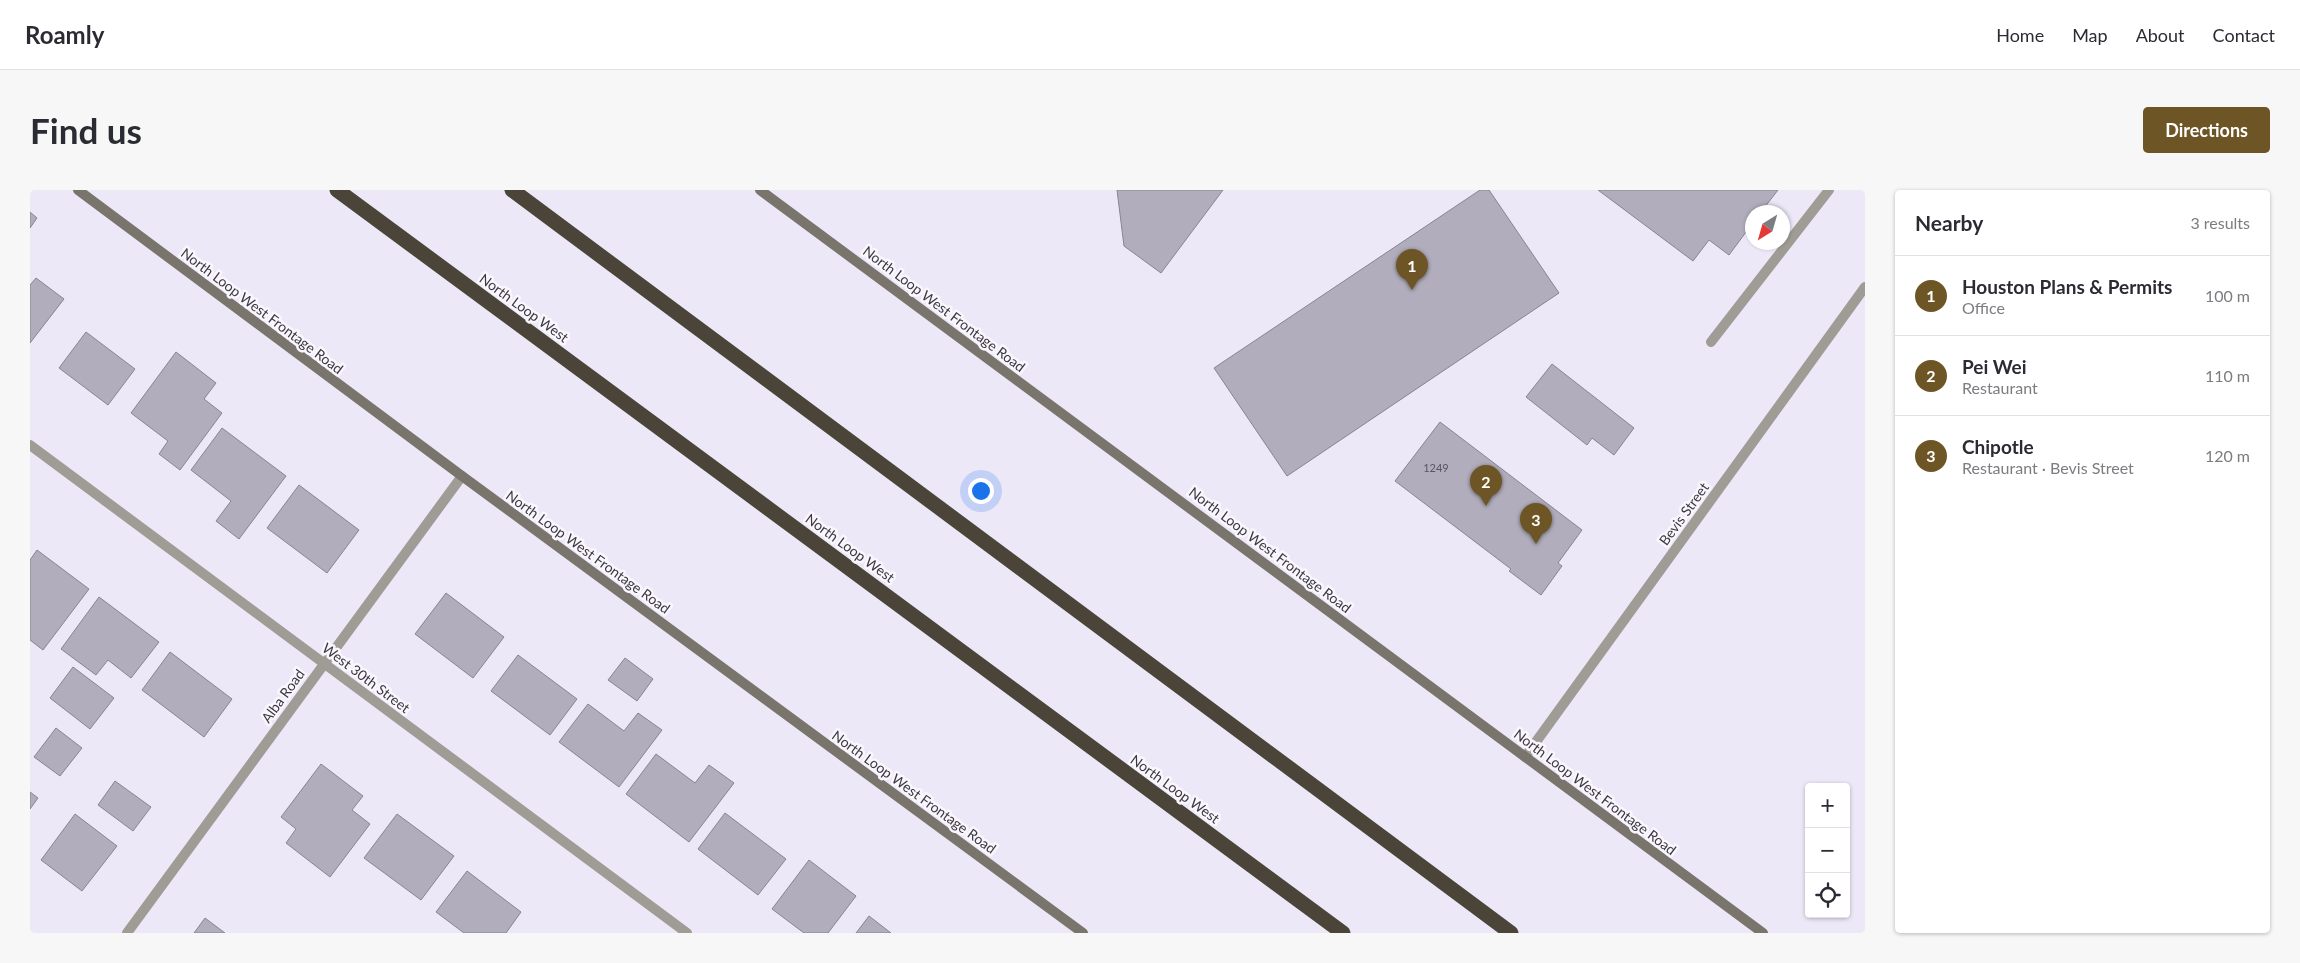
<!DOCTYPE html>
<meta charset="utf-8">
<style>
body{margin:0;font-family:Lato,sans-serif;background:#f7f7f7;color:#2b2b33}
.controls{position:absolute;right:15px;bottom:15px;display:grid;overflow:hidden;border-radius:5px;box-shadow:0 1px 4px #0004}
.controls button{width:45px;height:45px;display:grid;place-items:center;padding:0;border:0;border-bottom:1px solid #e1e1e2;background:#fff;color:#2b2b33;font:25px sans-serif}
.compass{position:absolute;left:1715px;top:15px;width:45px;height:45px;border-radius:50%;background:#fff;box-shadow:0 1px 4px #0004;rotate:217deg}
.you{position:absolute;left:950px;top:300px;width:18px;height:18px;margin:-12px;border:4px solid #fff;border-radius:50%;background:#1a73e8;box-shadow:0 0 0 8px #1a73e833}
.badge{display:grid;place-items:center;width:32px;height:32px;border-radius:50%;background:#6e5526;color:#fff;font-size:16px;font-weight:700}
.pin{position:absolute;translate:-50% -41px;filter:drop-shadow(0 1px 2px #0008)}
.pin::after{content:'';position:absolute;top:26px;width:18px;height:15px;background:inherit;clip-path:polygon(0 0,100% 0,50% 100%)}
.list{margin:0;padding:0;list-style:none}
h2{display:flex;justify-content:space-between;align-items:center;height:65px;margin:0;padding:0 20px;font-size:21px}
h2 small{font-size:16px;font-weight:400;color:#7c7c81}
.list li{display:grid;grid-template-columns:32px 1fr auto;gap:15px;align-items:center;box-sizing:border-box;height:80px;padding:0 20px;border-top:1px solid #e1e1e2}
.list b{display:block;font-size:19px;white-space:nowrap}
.list p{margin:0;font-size:16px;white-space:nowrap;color:#7c7c81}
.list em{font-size:16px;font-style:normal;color:#7c7c81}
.icon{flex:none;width:28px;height:28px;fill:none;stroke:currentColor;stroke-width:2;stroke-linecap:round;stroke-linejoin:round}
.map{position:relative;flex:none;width:1835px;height:743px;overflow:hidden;border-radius:5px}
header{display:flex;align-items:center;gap:30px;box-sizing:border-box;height:70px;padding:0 25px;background:#fff;border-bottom:1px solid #e1e1e2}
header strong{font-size:24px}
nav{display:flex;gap:28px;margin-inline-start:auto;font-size:18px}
.intro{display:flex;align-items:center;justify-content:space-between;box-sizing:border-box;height:120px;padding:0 30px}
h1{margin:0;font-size:35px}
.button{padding:12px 22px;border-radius:5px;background:#6e5526;color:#fff;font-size:18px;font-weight:700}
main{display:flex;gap:30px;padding:0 30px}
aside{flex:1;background:#fff;border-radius:5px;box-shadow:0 1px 4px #0004}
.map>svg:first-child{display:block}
</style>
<header>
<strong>Roamly</strong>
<nav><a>Home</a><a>Map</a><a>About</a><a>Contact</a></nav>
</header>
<div class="intro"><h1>Find us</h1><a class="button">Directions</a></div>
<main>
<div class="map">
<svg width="1835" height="743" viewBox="0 0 1835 743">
<rect width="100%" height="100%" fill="#ece8f8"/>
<path fill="#b1adbc" stroke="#888492" d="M 1087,0 L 1193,0 L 1131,83 L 1094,56 Z
M 1450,0 L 1459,0 L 1529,103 L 1257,286 L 1184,178 Z
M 1568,0 L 1748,0 L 1731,22 L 1722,22 L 1722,34 L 1699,65 L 1679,50 L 1663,71 Z
M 0,22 L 7,28 L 0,38 Z
M 6,88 L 34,109 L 0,153 L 0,95 Z
M 56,142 L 105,179 L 78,215 L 29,178 Z
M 146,162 L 186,193 L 174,209 L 192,223 L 150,280 L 129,264 L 138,251 L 101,223 Z
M 1522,174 L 1604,238 L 1584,265 L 1562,248 L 1557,255 L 1496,207 Z
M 1410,232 L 1552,340 L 1528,373 L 1532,376 L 1511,405 L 1479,381 L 1481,379 L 1365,291 Z
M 192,238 L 256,286 L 209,349 L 186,331 L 201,311 L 161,280 Z
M 269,295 L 329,340 L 297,383 L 237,338 Z
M 7,360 L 59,399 L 13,460 L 0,450 L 0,370 Z
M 416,403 L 474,447 L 443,488 L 385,444 Z
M 69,407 L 129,452 L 101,488 L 78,470 L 66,485 L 31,459 Z
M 140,462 L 202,509 L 174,547 L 112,500 Z
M 488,465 L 547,509 L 520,545 L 461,501 Z
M 595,468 L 623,489 L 607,511 L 578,490 Z
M 43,477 L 84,508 L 60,539 L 20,508 Z
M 558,514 L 594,541 L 608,523 L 632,540 L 589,597 L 529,552 Z
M 26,538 L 52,558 L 30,586 L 4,567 Z
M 626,564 L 665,593 L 679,575 L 704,593 L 659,652 L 596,604 Z
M 291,574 L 333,606 L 322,620 L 340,634 L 300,687 L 256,653 L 266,639 L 251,627 Z
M 85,591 L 121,617 L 103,641 L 68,615 Z
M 0,602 L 8,608 L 0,619 Z
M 695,623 L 756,669 L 728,705 L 668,659 Z
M 45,624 L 87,656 L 52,701 L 11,670 Z
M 367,624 L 424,666 L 391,710 L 334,668 Z
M 779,670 L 826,706 L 798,743 L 774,743 L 742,719 Z
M 437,681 L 491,722 L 476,743 L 434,743 L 406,722 Z
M 839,726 L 861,743 L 826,743 Z
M 175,728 L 195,743 L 164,743 Z"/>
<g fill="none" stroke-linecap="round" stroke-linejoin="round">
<path stroke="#9f9b95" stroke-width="10" d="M 1681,152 L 1799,0"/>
<path stroke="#9f9b95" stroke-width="10" d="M 0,255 L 657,743
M 1495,567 L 1835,97"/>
<path stroke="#9f9b95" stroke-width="10" d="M 97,743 L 432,286"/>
<path stroke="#7a756c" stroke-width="10" d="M 48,0 L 432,286 L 1053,743
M 730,0 L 1733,743"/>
<path stroke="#4b4438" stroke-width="15" d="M 307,0 L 1313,743
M 482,0 L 1481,743"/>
</g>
<g text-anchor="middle" stroke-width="5" stroke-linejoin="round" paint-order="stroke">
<g font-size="11" fill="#58565e">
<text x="1406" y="282">1249</text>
</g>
<g font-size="14" fill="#3b393f" stroke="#f9f7fd">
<text transform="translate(494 118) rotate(36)" y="5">North Loop West</text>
<text transform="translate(914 119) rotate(37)" y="5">North Loop West Frontage Road</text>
<text transform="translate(232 121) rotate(37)" y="5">North Loop West Frontage Road</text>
<text transform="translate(1654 324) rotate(-54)" y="5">Bevis Street</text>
<text transform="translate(820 358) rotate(36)" y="5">North Loop West</text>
<text transform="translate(1240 360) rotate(37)" y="5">North Loop West Frontage Road</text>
<text transform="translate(558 362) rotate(36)" y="5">North Loop West Frontage Road</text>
<text transform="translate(336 488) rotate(37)" y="5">West 30th Street</text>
<text transform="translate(253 506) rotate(-54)" y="5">Alba Road</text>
<text transform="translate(1145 599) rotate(36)" y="5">North Loop West</text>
<text transform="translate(884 602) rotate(36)" y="5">North Loop West Frontage Road</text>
<text transform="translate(1565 602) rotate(37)" y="5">North Loop West Frontage Road</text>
</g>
</g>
</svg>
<div class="controls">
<button>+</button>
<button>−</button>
<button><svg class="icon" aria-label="locate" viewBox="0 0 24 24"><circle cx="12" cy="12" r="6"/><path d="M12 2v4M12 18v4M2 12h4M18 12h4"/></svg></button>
</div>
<svg class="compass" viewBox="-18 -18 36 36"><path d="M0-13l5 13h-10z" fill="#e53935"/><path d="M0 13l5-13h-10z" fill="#7c7c81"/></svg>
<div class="you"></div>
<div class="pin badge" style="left:1382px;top:100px">1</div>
<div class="pin badge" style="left:1456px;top:316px">2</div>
<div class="pin badge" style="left:1506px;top:354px">3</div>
</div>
<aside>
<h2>Nearby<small>3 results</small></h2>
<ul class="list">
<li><span class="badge">1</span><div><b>Houston Plans &amp; Permits</b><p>Office</p></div><em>100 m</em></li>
<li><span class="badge">2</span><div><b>Pei Wei</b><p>Restaurant</p></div><em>110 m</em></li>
<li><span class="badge">3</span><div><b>Chipotle</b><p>Restaurant · Bevis Street</p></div><em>120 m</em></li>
</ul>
</aside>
</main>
